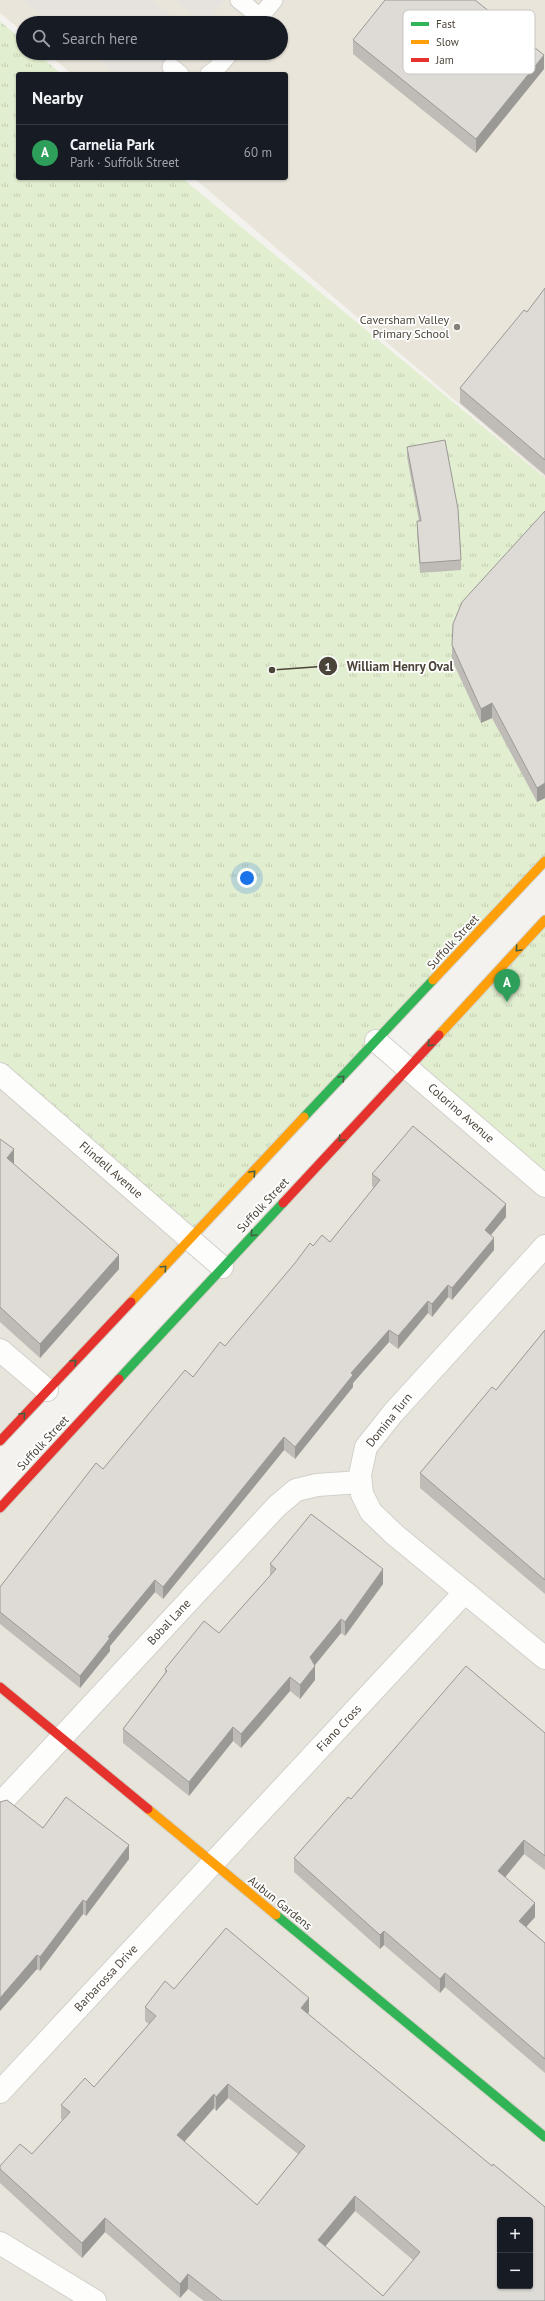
<!DOCTYPE html>
<meta charset="utf-8">
<style>
body{margin:0;font-family:"PT Sans",sans-serif;background:#20242c;color:#f1f3f6}
.controls{position:absolute;right:12px;bottom:12px;display:grid;overflow:hidden;border-radius:4px;box-shadow:0 1px 3px #0004}
.controls button{width:36px;height:36px;display:grid;place-items:center;padding:0;border:0;border-bottom:1px solid #363941;background:#171b24;color:#f1f3f6;font:20px sans-serif}
.you{position:absolute;left:247px;top:878px;width:14px;height:14px;margin:-10px;border:3px solid #fff;border-radius:50%;background:#1a73e8;box-shadow:0 0 0 6px #1a73e833}
.badge{display:grid;place-items:center;width:26px;height:26px;border-radius:50%;background:#2563eb;color:#fff;font-size:13px;font-weight:700}
.pin{position:absolute;translate:-50% -33px;filter:drop-shadow(0 1px 2px #0008)}
.pin::after{content:'';position:absolute;top:21px;width:14px;height:12px;background:inherit;clip-path:polygon(0 0,100% 0,50% 100%)}
.list{margin:0;padding:0;list-style:none}
h2{display:flex;justify-content:space-between;align-items:center;height:52px;margin:0;padding:0 16px;font-size:17px}
h2 small{font-size:13px;font-weight:400;color:#9ea1a6}
.list li{display:grid;grid-template-columns:26px 1fr auto;gap:12px;align-items:center;box-sizing:border-box;height:56px;padding:0 16px;border-top:1px solid #363941}
.list b{display:block;font-size:15px;white-space:nowrap}
.list p{margin:0;font-size:13px;white-space:nowrap;color:#9ea1a6}
.list em{font-size:13px;font-style:normal;color:#9ea1a6}
.icon{flex:none;width:22px;height:22px;fill:none;stroke:currentColor;stroke-width:2;stroke-linecap:round;stroke-linejoin:round}
.map{position:relative;flex:none;width:545px;height:2301px;overflow:hidden}
.search{position:absolute;background:#171b24;box-shadow:0 1px 3px #0004;left:16px;top:16px;width:272px;height:44px;display:flex;align-items:center;gap:10px;box-sizing:border-box;padding:0 14px;border-radius:22px;color:#9ea1a6;font-size:15px}
.panel{position:absolute;background:#171b24;box-shadow:0 1px 3px #0004;left:16px;top:72px;width:272px;height:108px;border-radius:4px}
.map>svg:first-child{display:block}
</style>
<div class="map">
<svg width="545" height="2301" viewBox="0 0 545 2301">
<defs>
<pattern id="park-tufts" width="24" height="20" patternUnits="userSpaceOnUse"><rect width="24" height="20" fill="#e1eecf"/><path d="M3 7l-1-3M5 7V3M7 7l1-3M15 17l-1-3M17 17v-4M19 17l1-3" fill="none" stroke="#c3cdb2"/></pattern>
</defs>
<rect width="100%" height="100%" fill="#f4f2ee"/>
<path fill="#e7e4dc" fill-rule="evenodd" d="M 408,1068 L 545,1186 L 545,2301 L 0,2301 L 0,1508 ZM 500,2220 L 530,2220 L 530,2286 L 500,2286 Z
M 0,1074 L 191,1239 L 0,1441 Z"/>
<path fill="#eae5da" d="M 0,0 L 545,0 L 545,477 L 194,178 L 286,178 L 286,74 L 72,74 L 47,53 L 281,53 L 281,23 L 23,23 L 23,32 L 0,13 Z"/>
<path fill="url(#park-tufts)" d="M 0,21 L 23,41 L 23,53 L 37,53 L 61,74 L 18,74 L 18,178 L 182,178 L 545,478 L 545,861 L 191,1239 L 0,1074 Z
M 545,920 L 545,1186 L 408,1068 Z"/>
<path fill="#e6e3df" d="M 24,0 L 153,0 L 181,23 L 53,23 Z
M 175,0 L 225,0 L 206,23 L 204,23 Z
M 90,53 L 182,53 L 165,74 L 116,74 Z"/>
<g fill="none" stroke-linecap="round" stroke-linejoin="round">
<g stroke="#d2d0cb" stroke-width="19">
<path id="lane" d="M 239,0 L 260,17
M 255,23 L 274,0
M 171,67 L 180,74
M 209,74 L 217,68 L 230,53"/>
</g>
<g stroke="#d2d0cb" stroke-width="24">
<path id="street" d="M 376,1041 L 545,1186
M 0,1074 L 222,1267
M 545,1246 L 393,1413 L 366,1447 L 360,1475 L 362,1494 L 371,1512 L 395,1535 L 545,1658
M 0,1350 L 47,1390
M 0,1804 L 277,1506 L 296,1490 L 317,1485 L 360,1482
M 0,2092 L 465,1592
M 0,2243 L 95,2301"/>
</g>
<g stroke="#d3cfc5" stroke-width="11">
<path id="fast" d="M 304,1117 L 433,980
M 119,1379 L 283,1203
M 276,1915 L 545,2137"/>
</g>
<g stroke="#d3cfc5" stroke-width="11">
<path id="slow" d="M 433,980 L 545,861
M 439,1035 L 545,920
M 131,1302 L 304,1117
M 148,1809 L 276,1915"/>
</g>
<g stroke="#d3cfc5" stroke-width="11">
<path id="jam" d="M 283,1203 L 439,1035
M 0,1441 L 131,1302
M 0,1508 L 119,1379
M 0,1687 L 148,1809"/>
</g>
<use href="#lane" stroke="#fdfdfc" stroke-width="17"/>
<use href="#street" stroke="#fdfdfc" stroke-width="22"/>
<use href="#fast" stroke="#30b455" stroke-width="9"/>
<use href="#slow" stroke="#ff9f0a" stroke-width="9"/>
<use href="#jam" stroke="#e5322d" stroke-width="9"/>
</g>
<path fill="#bfbcb8" fill-rule="evenodd" d="M 353,40 L 544,69 L 476,153 L 353,54 Z
M 545,288 L 545,475 L 460,403 L 460,388 L 527,312 Z
M 407,447 L 461,560 L 461,570 L 420,573 L 417,532 L 417,521 L 419,521 L 407,457 Z
M 545,511 L 545,798 L 537,802 L 492,718 L 481,723 L 452,660 L 452,645 Z
M 0,1139 L 13,1164 L 119,1269 L 40,1358 L 0,1322 Z
M 372,1174 L 506,1217 L 491,1235 L 494,1250 L 452,1300 L 448,1297 L 432,1317 L 428,1313 L 398,1349 L 389,1342 L 353,1383 L 353,1387 L 295,1459 L 284,1450 L 163,1599 L 155,1592 L 110,1646 L 110,1651 L 80,1688 L 0,1624 L 0,1587 L 103,1469 L 193,1377 L 225,1346 L 313,1246 L 330,1242 L 374,1188 L 372,1186 Z
M 545,1330 L 545,1594 L 420,1488 L 420,1473 L 496,1390 Z
M 270,1564 L 383,1584 L 345,1636 L 341,1633 L 315,1665 L 315,1680 L 300,1699 L 290,1691 L 241,1748 L 233,1741 L 189,1796 L 123,1743 L 123,1729 L 165,1673 L 165,1669 L 219,1633 L 270,1576 Z
M 545,1733 L 545,1870 L 524,1854 L 505,1877 L 535,1917 L 526,1927 L 545,1943 L 545,2073 L 445,1987 L 440,1993 L 384,1945 L 380,1949 L 294,1872 L 294,1858 L 351,1799 Z
M 0,1802 L 43,1828 L 129,1859 L 86,1916 L 83,1914 L 40,1971 L 37,1969 L 0,2011 Z
M 174,1989 L 309,2012 L 308,2014 L 545,2301 L 204,2301 L 188,2289 L 180,2298 L 105,2232 L 82,2258 L 0,2183 L 0,2166 L 32,2154 L 63,2120 L 61,2119 L 61,2105 L 94,2087 L 149,2024 L 145,2021 L 145,2007 ZM 228,2098 L 298,2154 L 257,2205 L 184,2142 L 214,2108 L 216,2111 ZM 355,2211 L 413,2260 L 383,2296 L 324,2246 Z"/>
<path fill="#9b9996" d="M 544,55 L 544,69 L 476,153 L 476,139 Z
M 492,703 L 492,718 L 481,723 L 481,709 Z
M 545,783 L 545,798 L 537,802 L 537,788 Z
M 14,1149 L 14,1164 L 7,1172 L 7,1158 Z
M 506,1204 L 506,1217 L 485,1242 L 485,1230 Z
M 494,1238 L 494,1250 L 452,1300 L 452,1288 Z
M 119,1255 L 119,1269 L 40,1358 L 40,1344 Z
M 448,1285 L 448,1297 L 432,1317 L 432,1304 Z
M 428,1301 L 428,1313 L 398,1349 L 398,1336 Z
M 389,1330 L 389,1342 L 353,1383 L 353,1387 L 295,1459 L 295,1447 L 351,1373 Z
M 284,1437 L 284,1450 L 163,1599 L 163,1587 Z
M 383,1569 L 383,1584 L 345,1636 L 345,1622 Z
M 155,1580 L 155,1592 L 110,1646 L 110,1651 L 80,1688 L 80,1676 L 108,1637 Z
M 341,1619 L 341,1633 L 310,1671 L 310,1657 Z
M 315,1666 L 315,1680 L 300,1699 L 300,1685 Z
M 290,1677 L 290,1691 L 241,1748 L 241,1734 Z
M 233,1727 L 233,1741 L 189,1796 L 189,1782 Z
M 524,1840 L 524,1854 L 498,1886 L 498,1871 Z
M 129,1845 L 129,1859 L 86,1916 L 86,1902 Z
M 83,1900 L 83,1914 L 40,1971 L 40,1957 Z
M 535,1903 L 535,1917 L 519,1935 L 519,1921 Z
M 384,1931 L 384,1945 L 380,1949 L 380,1935 Z
M 37,1955 L 37,1969 L 0,2011 L 0,1998 Z
M 445,1973 L 445,1987 L 440,1993 L 440,1979 Z
M 309,1998 L 309,2012 L 301,2022 L 301,2008 Z
M 228,2084 L 228,2098 L 216,2111 L 216,2097 Z
M 214,2094 L 214,2108 L 177,2150 L 177,2135 Z
M 355,2196 L 355,2211 L 318,2255 L 318,2240 Z
M 105,2218 L 105,2232 L 82,2258 L 82,2243 Z
M 188,2274 L 188,2289 L 180,2298 L 180,2284 Z"/>
<path fill="#dedbd6" stroke="#9b9996" fill-rule="evenodd" d="M 385,0 L 475,0 L 544,55 L 476,139 L 353,40 Z
M 545,288 L 545,460 L 460,388 L 524,310 L 527,312 Z
M 445,440 L 458,509 L 461,560 L 420,563 L 417,521 L 421,521 L 407,447 Z
M 545,511 L 545,783 L 537,788 L 492,703 L 481,709 L 452,645 L 453,624 L 462,602 Z
M 413,1126 L 506,1204 L 485,1230 L 494,1238 L 452,1288 L 448,1285 L 432,1304 L 428,1301 L 398,1336 L 389,1330 L 351,1373 L 353,1375 L 295,1447 L 284,1437 L 163,1587 L 155,1580 L 108,1637 L 110,1638 L 80,1676 L 0,1612 L 0,1587 L 96,1463 L 103,1469 L 185,1370 L 193,1377 L 220,1342 L 225,1346 L 295,1263 L 310,1243 L 313,1246 L 322,1235 L 330,1242 L 380,1180 L 372,1174 Z
M 0,1139 L 14,1149 L 7,1158 L 119,1255 L 40,1344 L 0,1307 Z
M 545,1330 L 545,1580 L 420,1473 L 492,1387 L 496,1390 Z
M 311,1514 L 383,1569 L 345,1622 L 341,1619 L 310,1657 L 315,1666 L 300,1685 L 290,1677 L 241,1734 L 233,1727 L 189,1782 L 123,1729 L 167,1671 L 165,1669 L 204,1621 L 219,1633 L 276,1569 L 270,1564 Z
M 466,1666 L 545,1733 L 545,1856 L 524,1840 L 498,1871 L 535,1903 L 519,1921 L 545,1943 L 545,2059 L 445,1973 L 440,1979 L 384,1931 L 380,1935 L 294,1858 L 348,1797 L 351,1799 Z
M 66,1797 L 129,1845 L 86,1902 L 83,1900 L 40,1957 L 37,1955 L 0,1998 L 0,1802 L 7,1800 L 43,1828 Z
M 226,1928 L 309,1998 L 301,2008 L 492,2166 L 493,2164 L 545,2207 L 545,2301 L 222,2301 L 188,2274 L 180,2284 L 105,2218 L 82,2243 L 0,2169 L 0,2166 L 20,2144 L 32,2154 L 70,2112 L 61,2105 L 85,2078 L 94,2087 L 156,2016 L 145,2007 L 165,1981 L 174,1989 ZM 228,2084 L 305,2146 L 257,2205 L 177,2135 L 214,2094 L 216,2097 ZM 355,2196 L 420,2252 L 383,2296 L 318,2240 ZM 500,2220 L 530,2220 L 530,2286 L 500,2286 Z"/>
<defs><path id="oneway-chevron" d="M-2-3.5L2.5 0L-2 3.5" fill="none" stroke-width="1.6" stroke-linecap="round" stroke-linejoin="round"/></defs>
<g stroke="#446040">
<use href="#oneway-chevron" transform="translate(518 949) rotate(133)"/>
<use href="#oneway-chevron" transform="translate(430 1044) rotate(133)"/>
<use href="#oneway-chevron" transform="translate(342 1078) rotate(-47)"/>
<use href="#oneway-chevron" transform="translate(341 1139) rotate(133)"/>
<use href="#oneway-chevron" transform="translate(253 1173) rotate(-47)"/>
<use href="#oneway-chevron" transform="translate(253 1234) rotate(133)"/>
<use href="#oneway-chevron" transform="translate(164 1268) rotate(-46)"/>
<use href="#oneway-chevron" transform="translate(74 1362) rotate(-46)"/>
<use href="#oneway-chevron" transform="translate(23 1415) rotate(-47)"/>
</g>
<circle fill="#868178" stroke="#fff" stroke-width="1.5" cx="457" cy="327" r="4"/>
<g text-anchor="middle" stroke-width="3.5" stroke-linejoin="round" paint-order="stroke">
<g font-size="12" fill="#4b4439" stroke="#fff" text-anchor="end">
<text x="449" y="324">Caversham Valley<tspan x="449" dy="14">Primary School</tspan></text>
</g>
<g font-size="12" fill="#4b4439" stroke="#fff">
<text transform="translate(453 942) rotate(-47)" y="4">Suffolk Street</text>
<text transform="translate(461 1113) rotate(41)" y="4">Colorino Avenue</text>
<text transform="translate(111 1170) rotate(41)" y="4">Flindell Avenue</text>
<text transform="translate(263 1205) rotate(-47)" y="4">Suffolk Street</text>
<text transform="translate(389 1420) rotate(-51)" y="4">Domina Turn</text>
<text transform="translate(43 1443) rotate(-47)" y="4">Suffolk Street</text>
<text transform="translate(169 1622) rotate(-47)" y="4">Bobal Lane</text>
<text transform="translate(339 1728) rotate(-47)" y="4">Fiano Cross</text>
<text transform="translate(280 1903) rotate(39)" y="4">Aubun Gardens</text>
<text transform="translate(106 1978) rotate(-47)" y="4">Barbarossa Drive</text>
</g>
</g>
<rect x="403" y="10" width="132" height="64" rx="6" fill="#fff" stroke="#c9c7c4" stroke-width="1"/>
<rect x="411" y="22" width="18" height="4" fill="#30b455"/>
<rect x="411" y="40" width="18" height="4" fill="#ff9f0a"/>
<rect x="411" y="58" width="18" height="4" fill="#e5322d"/>
<g font-size="11" fill="#4b4439">
<text x="436" y="28">Fast</text>
<text x="436" y="46">Slow</text>
<text x="436" y="64">Jam</text>
</g>
<path fill="none" stroke="#4b4439" stroke-width="1.5" d="M272 670L328 666"/>
<g fill="#4b4439" stroke="#fff" stroke-width="1.5">
<circle cx="272" cy="670" r="4"/>
<circle cx="328" cy="666" r="10"/>
</g>
<g font-size="12" text-anchor="middle" font-weight="bold" fill="#fff">
<text x="328" y="671">1</text>
</g>
<g font-size="13" text-anchor="middle" font-weight="bold" fill="#4b4439" stroke="#fff" stroke-width="3.5" stroke-linejoin="round" paint-order="stroke">
<text x="400" y="671">William Henry Oval</text>
</g>
</svg>
<div class="controls">
<button>+</button>
<button>−</button>
</div>
<div class="you"></div>
<div class="pin badge" style="left:507px;top:1002px;background:#2e9e5b">A</div>
<div class="search"><svg class="icon" aria-label="search" viewBox="0 0 24 24"><circle cx="10" cy="10" r="6"/><path d="M15 15l6 6"/></svg>Search here</div>
<section class="panel">
<h2>Nearby<small></small></h2>
<ul class="list">
<li><span class="badge" style="background:#2e9e5b">A</span><div><b>Carnelia Park</b><p>Park · Suffolk Street</p></div><em>60 m</em></li>
</ul>
</section>
</div>
